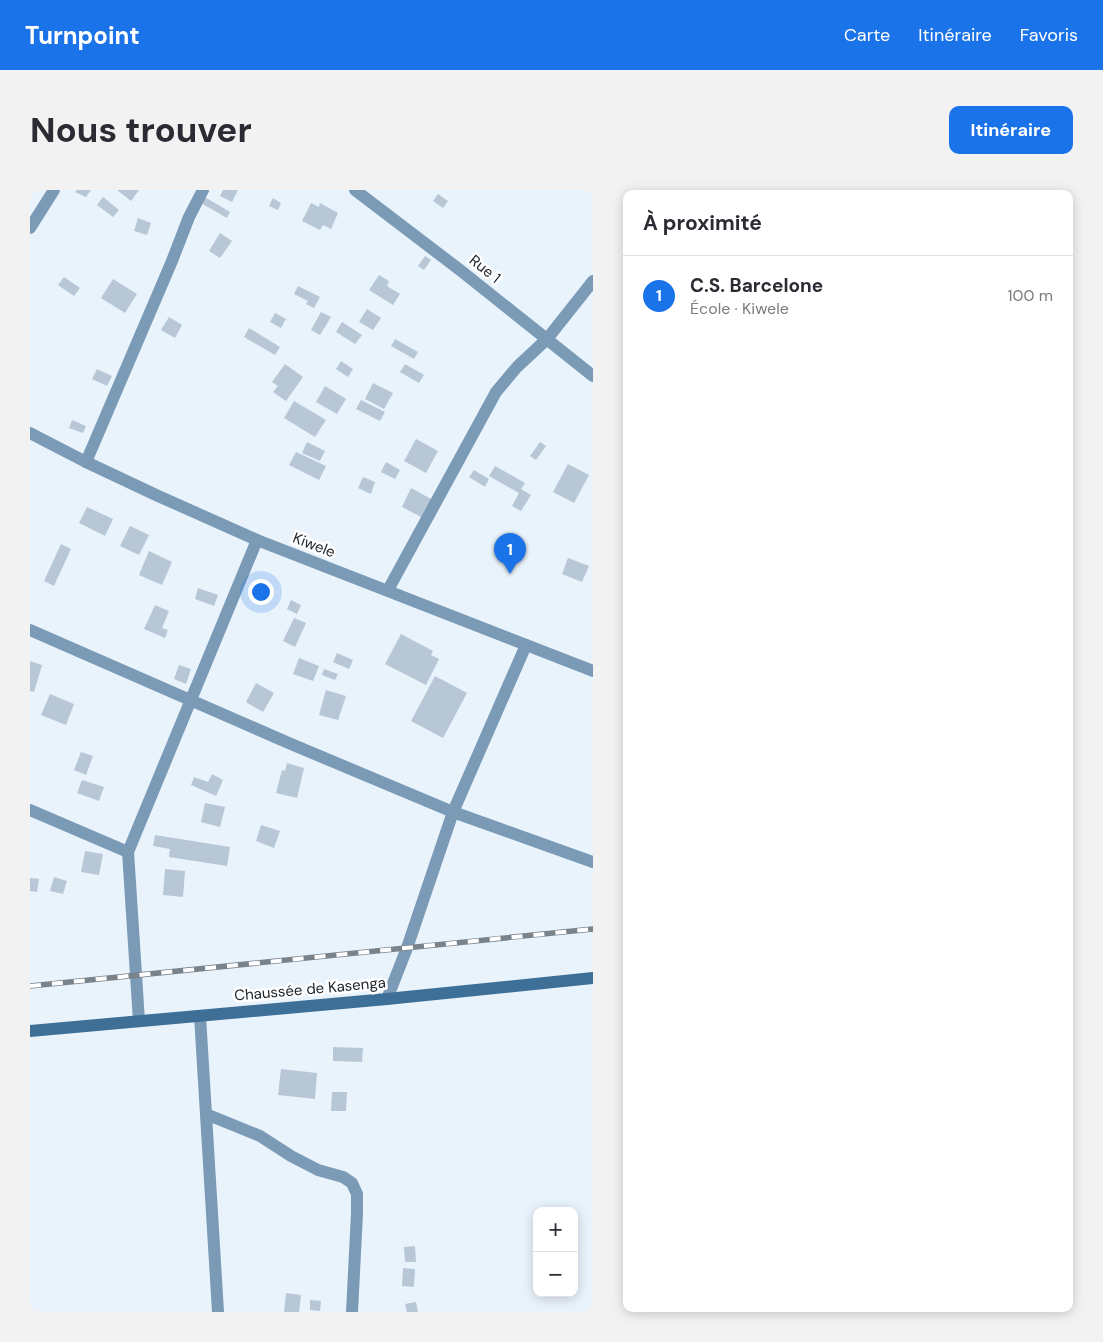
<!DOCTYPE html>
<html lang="fr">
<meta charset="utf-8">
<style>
body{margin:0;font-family:"DM Sans",sans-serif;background:#f2f2f3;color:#2b2b33}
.controls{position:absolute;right:15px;bottom:15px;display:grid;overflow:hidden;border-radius:10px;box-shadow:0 2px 12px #0003}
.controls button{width:45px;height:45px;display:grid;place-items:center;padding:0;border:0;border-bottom:1px solid #e1e1e2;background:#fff;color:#2b2b33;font:25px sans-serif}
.you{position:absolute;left:230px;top:401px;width:18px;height:18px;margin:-12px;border:4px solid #fff;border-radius:50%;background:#1a73e8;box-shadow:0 0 0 8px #1a73e833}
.badge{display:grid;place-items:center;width:32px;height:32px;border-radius:50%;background:#1a73e8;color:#fff;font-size:16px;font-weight:700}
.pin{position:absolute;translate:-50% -41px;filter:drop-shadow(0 1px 2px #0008)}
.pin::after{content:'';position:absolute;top:26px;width:18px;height:15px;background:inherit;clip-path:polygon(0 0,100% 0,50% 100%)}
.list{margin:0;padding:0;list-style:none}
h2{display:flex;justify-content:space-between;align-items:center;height:65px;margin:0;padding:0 20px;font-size:21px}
h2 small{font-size:16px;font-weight:400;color:#7c7c81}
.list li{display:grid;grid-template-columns:32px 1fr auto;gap:15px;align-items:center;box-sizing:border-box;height:80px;padding:0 20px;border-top:1px solid #e1e1e2}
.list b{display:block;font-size:19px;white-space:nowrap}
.list p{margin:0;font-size:16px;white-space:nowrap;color:#7c7c81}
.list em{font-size:16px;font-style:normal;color:#7c7c81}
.map{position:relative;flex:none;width:563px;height:1122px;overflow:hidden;border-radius:10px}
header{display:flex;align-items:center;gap:30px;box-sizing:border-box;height:70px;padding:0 25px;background:#1a73e8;color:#fff}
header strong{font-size:24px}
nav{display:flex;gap:28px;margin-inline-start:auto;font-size:18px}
.intro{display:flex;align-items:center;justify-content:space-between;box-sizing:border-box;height:120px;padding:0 30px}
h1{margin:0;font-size:35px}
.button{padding:12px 22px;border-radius:10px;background:#1a73e8;color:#fff;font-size:18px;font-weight:700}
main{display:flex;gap:30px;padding:0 30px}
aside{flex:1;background:#fff;border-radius:10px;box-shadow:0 2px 12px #0003}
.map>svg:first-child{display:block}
</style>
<header>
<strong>Turnpoint</strong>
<nav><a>Carte</a><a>Itinéraire</a><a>Favoris</a></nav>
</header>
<div class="intro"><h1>Nous trouver</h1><a class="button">Itinéraire</a></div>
<main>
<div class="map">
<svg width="563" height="1122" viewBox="0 0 563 1122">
<rect width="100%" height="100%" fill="#e9f3fc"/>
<path fill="#b7c7d5" d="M 47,0 L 61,0 L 56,7 L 45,2 Z
M 87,0 L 109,0 L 101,11 Z
M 193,0 L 208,0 L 202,12 L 190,6 Z
M 408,4 L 418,11 L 413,18 L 403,11 Z
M 173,6 L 200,22 L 197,28 L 169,12 Z
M 73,7 L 89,20 L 83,27 L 67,15 Z
M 243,8 L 251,13 L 248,20 L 239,16 Z
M 281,13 L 289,17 L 290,13 L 308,23 L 301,39 L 293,35 L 290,40 L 272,31 Z
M 108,28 L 121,33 L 117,45 L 104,41 Z
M 190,43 L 202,51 L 190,68 L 179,61 Z
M 395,66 L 401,70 L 394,80 L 388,76 Z
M 349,85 L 359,91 L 357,96 L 370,104 L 363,115 L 339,100 Z
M 34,87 L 50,98 L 44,106 L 28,95 Z
M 83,89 L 107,104 L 95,123 L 71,108 Z
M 268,96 L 290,107 L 284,118 L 276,114 L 278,111 L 264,104 Z
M 337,119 L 351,128 L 343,140 L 329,132 Z
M 291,122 L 301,127 L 290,145 L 281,140 Z
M 245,123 L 256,129 L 251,138 L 240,132 Z
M 139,127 L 152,135 L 145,148 L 131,140 Z
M 312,132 L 332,145 L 325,154 L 306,142 Z
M 219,138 L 250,157 L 245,165 L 214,147 Z
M 365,149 L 388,162 L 384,169 L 361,156 Z
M 311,171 L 323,179 L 318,187 L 306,179 Z
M 255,174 L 273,187 L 256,211 L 243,202 L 248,196 L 242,192 Z
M 375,174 L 394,185 L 389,193 L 370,182 Z
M 67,179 L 82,186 L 77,196 L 62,189 Z
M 343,193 L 363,203 L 354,219 L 335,209 Z
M 295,196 L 316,209 L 307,224 L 286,212 Z
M 331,210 L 355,222 L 350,231 L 326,219 Z
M 264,211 L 296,230 L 285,247 L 254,228 Z
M 42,230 L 56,236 L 53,243 L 39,238 Z
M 386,249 L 408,261 L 396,283 L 374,271 Z
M 277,252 L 295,261 L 290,271 L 272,263 Z
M 510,252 L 516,256 L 506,270 L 500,266 Z
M 266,262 L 296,276 L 289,290 L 259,275 Z
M 356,272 L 370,280 L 365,289 L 351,282 Z
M 538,274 L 559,285 L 544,313 L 523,302 Z
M 465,276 L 495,293 L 491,299 L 501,305 L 491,321 L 482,316 L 489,303 L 459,286 Z
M 444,280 L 459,289 L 455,297 L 439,287 Z
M 333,287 L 345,292 L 341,304 L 328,298 Z
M 381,298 L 401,309 L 391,327 L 372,317 Z
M 57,317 L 83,329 L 75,346 L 49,333 Z
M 100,336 L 119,345 L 109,365 L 90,356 Z
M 31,354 L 41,359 L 24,396 L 14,391 Z
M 119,361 L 142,372 L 132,395 L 109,385 Z
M 538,368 L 559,376 L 552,392 L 532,384 Z
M 168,398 L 188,405 L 184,416 L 165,409 Z
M 261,410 L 271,415 L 267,424 L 257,419 Z
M 125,415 L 139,421 L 132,438 L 138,440 L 135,448 L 114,439 Z
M 264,428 L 276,433 L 265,457 L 253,451 Z
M 371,444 L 403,461 L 401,465 L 409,469 L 396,495 L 355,474 Z
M 307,463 L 323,470 L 319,479 L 303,472 Z
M 269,468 L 289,476 L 283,491 L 263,484 Z
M 0,471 L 12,475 L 4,502 L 0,501 Z
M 149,475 L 161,479 L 156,494 L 144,489 Z
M 294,479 L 308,484 L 305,490 L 292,485 Z
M 405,486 L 437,503 L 413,548 L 381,531 Z
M 226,493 L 244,503 L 233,522 L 216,512 Z
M 296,500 L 316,506 L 308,530 L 289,525 Z
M 20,504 L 44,514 L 36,535 L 11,525 Z
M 51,562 L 63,566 L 56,585 L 44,580 Z
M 257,573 L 274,578 L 267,608 L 246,603 L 252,580 L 255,581 Z
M 182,584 L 193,590 L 186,606 L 161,595 L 164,587 L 178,592 Z
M 52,590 L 74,597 L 69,611 L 47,603 Z
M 175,613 L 195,617 L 190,637 L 171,632 Z
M 231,635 L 250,641 L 244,658 L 226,651 Z
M 125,645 L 200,657 L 197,676 L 139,667 L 140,659 L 123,656 Z
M 55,661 L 73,664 L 69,685 L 51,682 Z
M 135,679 L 155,681 L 153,707 L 133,705 Z
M 24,687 L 37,691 L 33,704 L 20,701 Z
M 0,688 L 9,689 L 7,702 L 0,701 Z
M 303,857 L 333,858 L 332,872 L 303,871 Z
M 251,879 L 287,883 L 285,909 L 248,905 Z
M 302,902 L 317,902 L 316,921 L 301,921 Z
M 385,1056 L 386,1072 L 375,1072 L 374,1057 Z
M 373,1078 L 385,1079 L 384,1097 L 372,1096 Z
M 256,1103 L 271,1105 L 269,1122 L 254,1122 Z
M 280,1110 L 291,1111 L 290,1121 L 280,1120 Z
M 386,1112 L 388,1122 L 377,1122 L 375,1114 Z"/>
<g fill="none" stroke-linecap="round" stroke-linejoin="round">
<path stroke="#7a9ab6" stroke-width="12" d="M 325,0 L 430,80 L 563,186
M 0,38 L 24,0
M 56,272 L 142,71 L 159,27 L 173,0
M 358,400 L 466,202 L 487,177 L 517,149 L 563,91
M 0,440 L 261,554 L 423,622 L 563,672
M 0,620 L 98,662
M 357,809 L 377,758 L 423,622 L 496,455
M 170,826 L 188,1122
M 109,831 L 98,662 L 227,350
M 176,924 L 230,946 L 261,966 L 288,980 L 313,987 L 322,993 L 327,1004 L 327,1023 L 322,1122"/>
<path stroke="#7a9ab6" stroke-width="12" d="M 0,243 L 56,272 L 126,305 L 227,350 L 563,481"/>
<path stroke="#3e6f97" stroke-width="12" d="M 0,841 L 357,809 L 563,788"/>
<g stroke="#7b838a" stroke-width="5.5">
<path id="rail" d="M 0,796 L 563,739"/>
</g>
<use href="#rail" stroke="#fff" stroke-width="4" stroke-dasharray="11" stroke-linecap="butt"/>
</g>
<g text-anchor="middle" stroke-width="5" stroke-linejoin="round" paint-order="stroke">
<g font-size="15" fill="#20262c" stroke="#fff">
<text transform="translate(455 79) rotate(39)" y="5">Rue 1</text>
<text transform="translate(284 355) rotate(21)" y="5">Kiwele</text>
<text transform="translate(280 799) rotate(-5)" y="5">Chaussée de Kasenga</text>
</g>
</g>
</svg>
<div class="controls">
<button>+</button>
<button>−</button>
</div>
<div class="you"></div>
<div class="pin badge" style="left:480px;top:384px">1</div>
</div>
<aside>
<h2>À proximité<small></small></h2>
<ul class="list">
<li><span class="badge">1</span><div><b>C.S. Barcelone</b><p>École · Kiwele</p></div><em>100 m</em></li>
</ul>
</aside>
</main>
